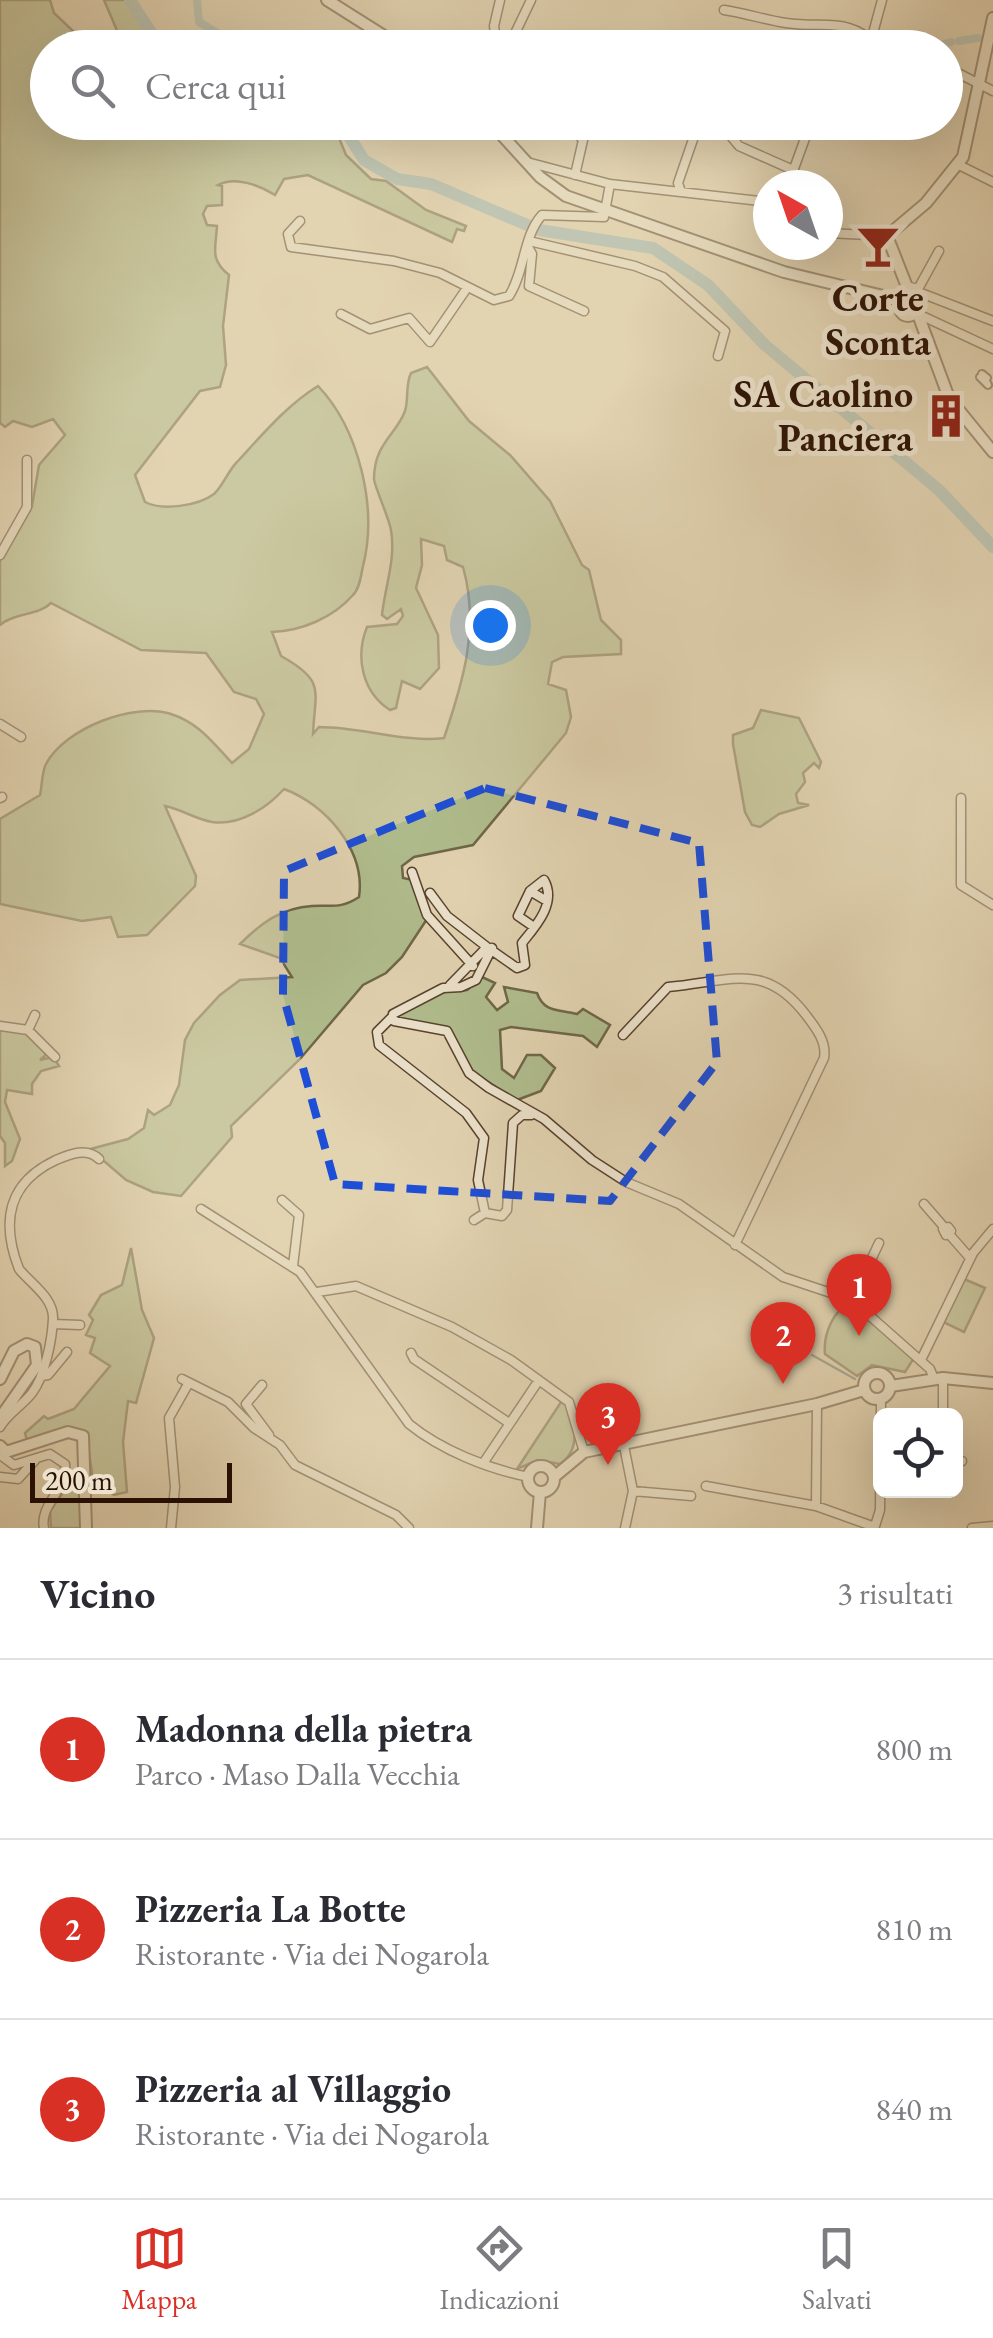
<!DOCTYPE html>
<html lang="it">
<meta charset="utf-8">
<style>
body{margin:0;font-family:"EB Garamond",serif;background:#f7f7f7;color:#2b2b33}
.controls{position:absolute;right:30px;bottom:30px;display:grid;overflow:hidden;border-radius:15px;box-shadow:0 10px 40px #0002}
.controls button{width:90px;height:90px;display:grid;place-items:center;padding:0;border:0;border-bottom:2px solid #e1e1e2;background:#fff;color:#2b2b33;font:50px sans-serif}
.compass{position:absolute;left:753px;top:170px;width:90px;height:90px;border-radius:50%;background:#fff;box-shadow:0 10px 40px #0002;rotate:320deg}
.scale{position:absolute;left:30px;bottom:25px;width:202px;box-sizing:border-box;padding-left:10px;border:5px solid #2b1103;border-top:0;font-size:28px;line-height:35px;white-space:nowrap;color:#2b1103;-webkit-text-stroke:8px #ece2cc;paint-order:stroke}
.you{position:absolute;left:490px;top:625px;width:35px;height:35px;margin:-25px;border:8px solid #fff;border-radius:50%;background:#1a73e8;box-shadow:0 0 0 15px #1a73e833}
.badge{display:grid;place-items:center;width:65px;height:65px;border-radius:50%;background:#d93025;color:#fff;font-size:32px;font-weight:700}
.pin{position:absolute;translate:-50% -82px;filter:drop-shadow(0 2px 5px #0008)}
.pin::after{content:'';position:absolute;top:52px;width:35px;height:30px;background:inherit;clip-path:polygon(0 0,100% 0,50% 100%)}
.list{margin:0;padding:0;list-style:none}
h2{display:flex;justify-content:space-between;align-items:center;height:130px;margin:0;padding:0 40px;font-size:42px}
h2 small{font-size:32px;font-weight:400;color:#7c7c81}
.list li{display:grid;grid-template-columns:65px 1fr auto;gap:30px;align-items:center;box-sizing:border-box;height:180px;padding:0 40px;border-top:2px solid #e1e1e2}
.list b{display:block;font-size:38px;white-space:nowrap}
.list p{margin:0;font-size:32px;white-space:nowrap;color:#7c7c81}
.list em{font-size:32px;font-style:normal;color:#7c7c81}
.icon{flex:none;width:55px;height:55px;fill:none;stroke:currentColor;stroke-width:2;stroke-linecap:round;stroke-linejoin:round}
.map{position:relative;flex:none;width:993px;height:1528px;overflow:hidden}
.search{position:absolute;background:#fff;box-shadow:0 10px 40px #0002;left:30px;right:30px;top:30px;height:110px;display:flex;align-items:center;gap:25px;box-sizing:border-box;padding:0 35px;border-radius:55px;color:#7c7c81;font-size:38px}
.sheet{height:670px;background:#fff}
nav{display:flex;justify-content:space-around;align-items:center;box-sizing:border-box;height:140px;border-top:2px solid #e1e1e2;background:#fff;font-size:28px;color:#7c7c81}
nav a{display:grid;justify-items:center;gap:5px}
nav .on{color:#d93025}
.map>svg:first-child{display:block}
</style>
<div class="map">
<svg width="993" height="1528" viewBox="0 0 993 1528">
<rect width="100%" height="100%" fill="#e2d3b1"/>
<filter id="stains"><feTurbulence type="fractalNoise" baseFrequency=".002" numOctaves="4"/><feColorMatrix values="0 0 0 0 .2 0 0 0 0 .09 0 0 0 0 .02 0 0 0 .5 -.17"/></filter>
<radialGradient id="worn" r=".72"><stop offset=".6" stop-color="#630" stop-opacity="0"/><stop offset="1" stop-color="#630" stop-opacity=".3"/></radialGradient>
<path fill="#b0bd8e" stroke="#6e6748" stroke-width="2.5" d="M 0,0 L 50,0 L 54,13 L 90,47 L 48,48 L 48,122 L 171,122 L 255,134 L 267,123 L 333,123 L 346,155 L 371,179 L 386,181 L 426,210 L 466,226 L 464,231 L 457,229 L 452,242 L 308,175 L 284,179 L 275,195 C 259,185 235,176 218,185 L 222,186 L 222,205 L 207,206 L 203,214 L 207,225 L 217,226 C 216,248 209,259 229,275 L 223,326 L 226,365 L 220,387 L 200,391 L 135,475 L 145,502 C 162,511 198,506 214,494 C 223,486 228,471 237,462 C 262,435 287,405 318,386 C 359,429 378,508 363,566 C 361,575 360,588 353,595 C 333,618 301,631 272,632 L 281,656 C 326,681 315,690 313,734 L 319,727 C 362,727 406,743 444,738 C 463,682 480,627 463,567 L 447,560 L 444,546 L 421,539 L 422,565 L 416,588 L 438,635 L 439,668 L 420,689 L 402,681 L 396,708 L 390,710 C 362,692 355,657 367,627 L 397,624 L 403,616 L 401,609 L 387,619 L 382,615 C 385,586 396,560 391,530 C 389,518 374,485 374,479 C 374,443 397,434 405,411 C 409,398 405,386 411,373 L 427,367 L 469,421 L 510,455 L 550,501 L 582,565 L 589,570 L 601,620 L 621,640 L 621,654 L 563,657 L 552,662 L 548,684 L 566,690 L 571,717 L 566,733 L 473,845 L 414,857 L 402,866 L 403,878 L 413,880 L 427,919 L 402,957 L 386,973 L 363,985 L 300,1059 L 231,1126 L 232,1137 L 181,1196 L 153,1192 L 126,1180 L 90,1149 L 128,1139 L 144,1128 L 148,1110 L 154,1115 L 170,1105 L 179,1085 L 185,1040 L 194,1023 L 220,995 L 240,980 L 292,977 L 280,958 L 240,944 C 261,923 281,908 312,906 C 332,905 341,909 359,897 C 366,850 325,804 284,789 C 267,808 239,826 212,822 C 195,819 181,809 165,806 L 196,876 L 195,886 L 147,935 L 118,937 L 111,917 L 82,921 L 0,904 L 0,819 L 40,795 C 42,786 42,771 46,764 C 65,728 134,702 171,714 C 199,723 213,743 232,763 L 249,749 L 264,714 L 256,699 L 234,692 L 206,653 L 141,650 L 51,603 C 38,616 16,612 0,625 L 0,561 L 32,506 L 39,465 L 65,435 L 53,419 L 32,427 L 13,421 L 5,427 L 0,423 Z
M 104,0 L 135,0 L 151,30 L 171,47 L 124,47 Z
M 761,710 L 799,718 L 821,762 L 819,768 L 814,763 L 803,773 L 805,782 L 796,794 L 798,803 L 809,805 L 779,814 L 760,827 L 752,825 L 745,812 L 733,744 L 733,735 L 753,728 Z
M 482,977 L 495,983 L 486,997 L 497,1010 L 508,1002 L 504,987 L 537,993 C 544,1013 559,1009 577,1014 L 583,1009 L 610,1025 L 597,1047 L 583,1036 L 511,1027 L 500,1030 L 502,1069 L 514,1078 L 527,1055 L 541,1055 L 555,1068 L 541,1091 L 517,1100 L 474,1073 L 447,1029 L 394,1018 L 443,992 L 467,990 Z
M 0,1028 L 27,1033 L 47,1054 L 40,1060 L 53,1057 L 59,1066 L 41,1071 L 32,1084 L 32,1094 L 7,1090 L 5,1102 L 20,1139 L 12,1161 L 5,1166 L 5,1143 L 0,1136 Z
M 131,1248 L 142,1310 L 154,1338 L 136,1403 L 128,1401 L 123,1442 L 127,1492 L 114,1495 L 93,1479 L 86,1433 L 69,1430 L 27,1441 L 25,1433 L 44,1416 L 48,1419 L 74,1409 L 110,1366 L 90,1353 L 95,1338 L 86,1335 L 93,1320 L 89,1315 L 101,1295 L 122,1285 Z
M 964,1279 L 985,1288 L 964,1332 L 943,1322 Z
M 852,1302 L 914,1358 L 905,1372 L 872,1365 L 857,1376 L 825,1354 C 823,1335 833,1309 852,1302 Z
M 563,1399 C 576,1419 582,1449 560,1464 L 538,1460 L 517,1469 Z
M 83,1464 L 86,1528 L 51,1528 L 50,1511 Z"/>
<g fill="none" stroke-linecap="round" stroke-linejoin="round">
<path stroke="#6c746e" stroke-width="2.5" d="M 812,1355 L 855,1379"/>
<path stroke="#97b6b5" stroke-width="8" d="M 197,0 L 199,22 L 242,48
M 959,41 L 978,38
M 930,48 L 951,42"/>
<path stroke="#97b6b5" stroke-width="12" d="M 130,0 L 161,48
M 340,122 L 364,160 L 397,179 L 431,184 L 539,230 L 653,248 L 708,285 L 765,345 L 939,490 L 993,547"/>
<g stroke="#59422e" stroke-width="10">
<path id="pedestrian" d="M 980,377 L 988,385 L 982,374 L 987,378"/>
</g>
<g stroke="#59422e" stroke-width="11">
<path id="minor" d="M 724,10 C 745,13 765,20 786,23 C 827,29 846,15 881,48
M 872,37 L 882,0
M 497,48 L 494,26 L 500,0
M 508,48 L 531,0
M 946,67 L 993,91
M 567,122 L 583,140 L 575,175
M 719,122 L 739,146 L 793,170
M 527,162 L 610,184 L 768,202
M 959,165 L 993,182
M 788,185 L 811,122
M 681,192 L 678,183 L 699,122
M 300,221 L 288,234 L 291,247 L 394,261 L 440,273 L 494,300 L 509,296 C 525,271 523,236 542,215 L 604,217 L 610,184
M 828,233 L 887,236
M 529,241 L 635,266 L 663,277 L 725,331 L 718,356
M 528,247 L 532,254 L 529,286 L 584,311
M 906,286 L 918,289 L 939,251
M 921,293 L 993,321
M 341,314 L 370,329 L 409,318 L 430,342 L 467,288
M 918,314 L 993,349
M 0,555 L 27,507 L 27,460
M 0,724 L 21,737
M 0,798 L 2,797
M 961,798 L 961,885 L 993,905
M 412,872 L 427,915 L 473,966
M 430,893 L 447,916 L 487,947
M 534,927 L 518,916 L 530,891 L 547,901
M 492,948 L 476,980 L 461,987 L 443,988 L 393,1014 L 394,1021 L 447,1031 L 469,1073 L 489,1088 L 544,1119 L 592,1160 L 626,1182 L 679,1204 L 783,1277 L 852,1300 L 930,1369 L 934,1379
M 450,985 L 487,947 L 517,968 L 525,965 L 522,943 C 536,926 557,903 544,880 L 530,891
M 392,1017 L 377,1032 L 379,1045 L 466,1113 L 484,1138 L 478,1180 L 485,1213
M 0,1026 L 28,1030 L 35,1015
M 28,1030 L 55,1057
M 623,1035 L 668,987 C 729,982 764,960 806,1015 C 816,1028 827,1042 824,1058 L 735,1245
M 282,1200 L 299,1215 L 293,1266
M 924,1204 L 944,1227
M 201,1209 L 300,1272 L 409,1424 C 441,1450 488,1469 529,1477
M 474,1220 L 485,1213 L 502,1216 L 507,1210 L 513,1123 L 522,1115 L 531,1115
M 948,1227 L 951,1231 L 946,1235 L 943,1229 Z
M 949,1234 L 970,1258
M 317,1292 L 356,1286 L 452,1327 L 511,1360 L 569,1402 L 584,1452
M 852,1300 L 879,1243
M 53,1324 L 80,1325
M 411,1353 L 414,1359 L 509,1423
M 921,1360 L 973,1253 L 993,1229
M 42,1376 L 48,1375 L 67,1352
M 182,1379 L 228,1402 L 254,1428 L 280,1445 L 295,1465 L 396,1515 L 409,1528
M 262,1385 L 246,1404 L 269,1435
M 943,1416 L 943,1378
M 0,1427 C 8,1413 22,1406 32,1393 C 45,1376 52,1340 53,1319 C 54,1298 31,1284 19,1269 C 0,1220 9,1182 56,1160 C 70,1154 87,1147 99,1159
M 623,1441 L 633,1491 L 625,1528
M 6,1452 L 3,1457 L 14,1465 L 50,1454 L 65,1464 C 68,1490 39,1504 44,1528
M 956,1461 L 962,1461
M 484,1462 L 539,1380
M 0,1477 L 18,1479 L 36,1459
M 706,1486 L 816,1506 L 872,1526
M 633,1491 L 691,1496
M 816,1506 L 817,1404
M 875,1526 L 880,1510 L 881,1399
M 171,1528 L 175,1487 L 169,1418 L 187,1386
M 972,1528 L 993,1526"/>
</g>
<g stroke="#59422e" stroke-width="14">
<path id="tertiary" d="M 327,0 L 403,48
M 490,122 L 540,177 L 566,196 L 784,272 L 904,301
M900 308a8 8 0 1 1 16 0a8 8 0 1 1-16 0Z
M 913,302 L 887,236 L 926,203 L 963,157 L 993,18
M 916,309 L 949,398 L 993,452
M864 1386a13 13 0 1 1 26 0a13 13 0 1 1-26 0Z
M 0,1379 L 14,1351 L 27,1344 L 35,1347 L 37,1365 L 0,1418
M 891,1386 L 943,1378 L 993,1383
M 0,1446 L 6,1452 L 68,1432 L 83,1436 L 86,1528
M528 1479a13 13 0 1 1 26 0a13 13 0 1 1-26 0Z
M 554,1477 L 584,1452 L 817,1404 L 864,1390
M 537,1528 L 540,1492"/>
</g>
<use href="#pedestrian" stroke="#ece2cc" stroke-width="6"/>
<use href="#minor" stroke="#ece2cc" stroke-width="8"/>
<use href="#tertiary" stroke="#ece2cc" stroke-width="10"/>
</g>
<path d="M0 0H993V1528H0ZM 485,788 L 699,843 L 717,1062 L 610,1201 L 335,1184 L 283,995 L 284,871 Z" fill="#e2d3b1" fill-opacity=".55" fill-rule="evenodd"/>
<path fill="none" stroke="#1d4ed8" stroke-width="8" stroke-dasharray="20 12" stroke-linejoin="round" d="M 485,788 L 699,843 L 717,1062 L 610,1201 L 335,1184 L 283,995 L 284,871 Z"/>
<defs>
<g id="bar-bare" transform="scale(3.45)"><path d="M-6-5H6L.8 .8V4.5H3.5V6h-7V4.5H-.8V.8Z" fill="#8f2418" stroke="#ece2cc" stroke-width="2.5" paint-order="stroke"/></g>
<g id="building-bare" transform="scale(3.45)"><path d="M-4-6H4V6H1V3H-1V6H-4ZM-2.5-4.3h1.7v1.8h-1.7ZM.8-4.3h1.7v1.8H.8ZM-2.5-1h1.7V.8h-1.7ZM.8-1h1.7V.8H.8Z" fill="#8f2418" stroke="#ece2cc" stroke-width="2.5" paint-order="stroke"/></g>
</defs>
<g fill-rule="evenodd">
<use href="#bar-bare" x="878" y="246"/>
<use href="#building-bare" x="946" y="416"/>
</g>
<g text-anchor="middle" stroke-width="10" stroke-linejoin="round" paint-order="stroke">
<g font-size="38" font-weight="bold" fill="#2b1103" stroke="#ece2cc">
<text x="878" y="311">Corte<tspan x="878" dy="44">Sconta</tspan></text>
<text x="913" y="407" text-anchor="end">SA Caolino<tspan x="913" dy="44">Panciera</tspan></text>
</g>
</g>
<rect width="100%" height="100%" filter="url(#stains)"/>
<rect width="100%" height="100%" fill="url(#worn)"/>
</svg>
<div class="controls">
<button><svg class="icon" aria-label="locate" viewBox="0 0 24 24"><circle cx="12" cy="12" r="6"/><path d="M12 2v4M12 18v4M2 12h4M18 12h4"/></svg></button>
</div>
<svg class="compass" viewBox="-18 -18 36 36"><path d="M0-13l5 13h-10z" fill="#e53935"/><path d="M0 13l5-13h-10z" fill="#7c7c81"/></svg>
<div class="scale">200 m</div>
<div class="you"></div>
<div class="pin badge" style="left:859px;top:1336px">1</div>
<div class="pin badge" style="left:783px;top:1384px">2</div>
<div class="pin badge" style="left:608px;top:1465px">3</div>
<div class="search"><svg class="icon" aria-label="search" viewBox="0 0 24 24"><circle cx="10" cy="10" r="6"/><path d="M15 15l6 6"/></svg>Cerca qui</div>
</div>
<section class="sheet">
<h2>Vicino<small>3 risultati</small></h2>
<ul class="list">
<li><span class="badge">1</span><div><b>Madonna della pietra</b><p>Parco · Maso Dalla Vecchia</p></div><em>800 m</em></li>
<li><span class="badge">2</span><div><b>Pizzeria La Botte</b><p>Ristorante · Via dei Nogarola</p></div><em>810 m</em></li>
<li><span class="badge">3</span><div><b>Pizzeria al Villaggio</b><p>Ristorante · Via dei Nogarola</p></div><em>840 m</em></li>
</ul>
</section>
<nav>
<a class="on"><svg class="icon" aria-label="map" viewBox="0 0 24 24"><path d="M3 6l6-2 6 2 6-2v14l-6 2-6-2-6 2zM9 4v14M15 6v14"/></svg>Mappa</a>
<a><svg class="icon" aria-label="directions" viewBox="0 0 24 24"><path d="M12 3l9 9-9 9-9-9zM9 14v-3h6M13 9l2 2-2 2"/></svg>Indicazioni</a>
<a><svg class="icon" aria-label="saved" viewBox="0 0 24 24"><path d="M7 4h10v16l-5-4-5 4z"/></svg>Salvati</a>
</nav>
